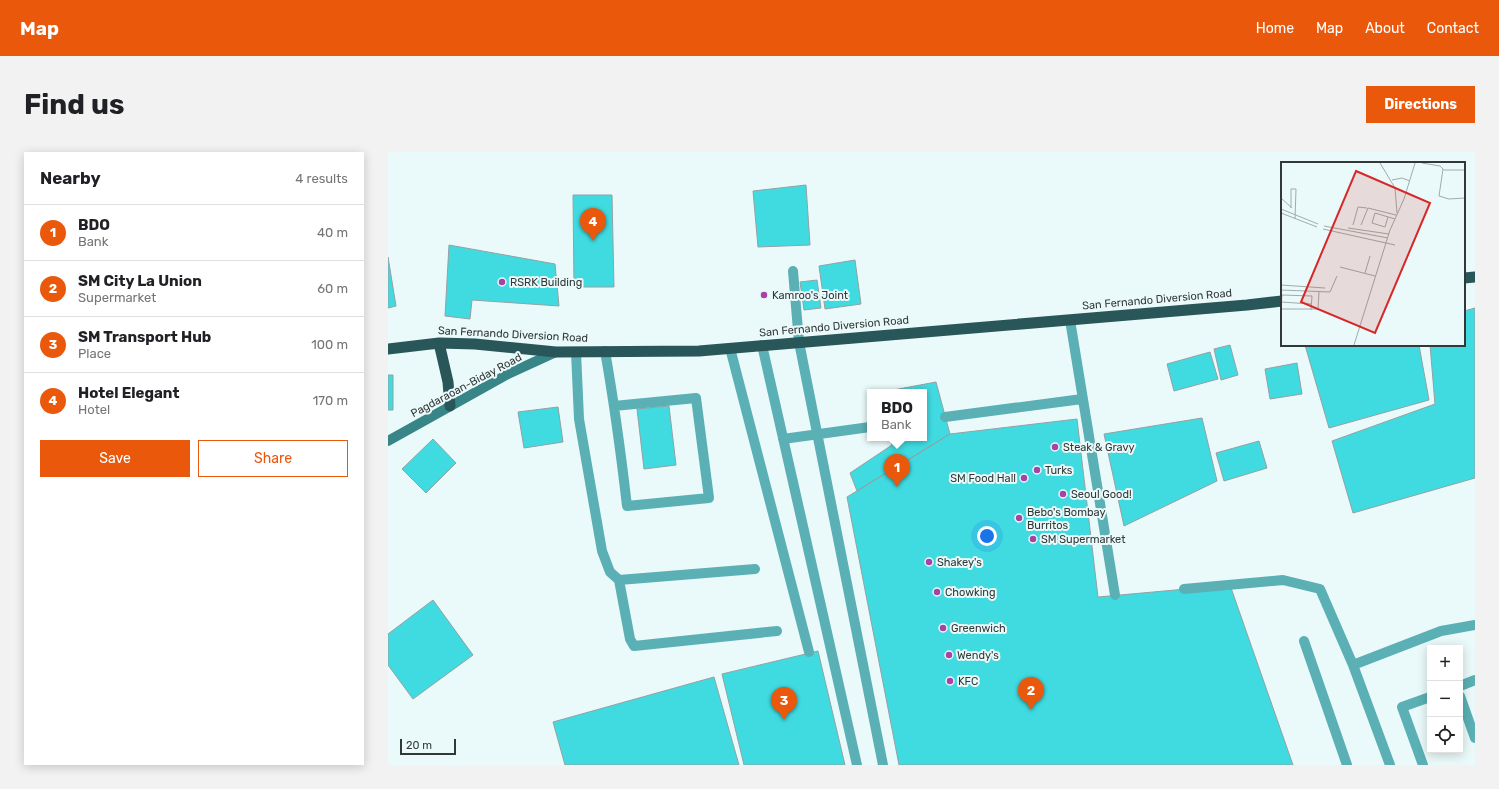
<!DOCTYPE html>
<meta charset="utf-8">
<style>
body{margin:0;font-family:Rubik,sans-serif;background:#f2f2f2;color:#202124}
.controls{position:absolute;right:12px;bottom:12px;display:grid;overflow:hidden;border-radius:0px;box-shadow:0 2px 10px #0003}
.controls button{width:36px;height:36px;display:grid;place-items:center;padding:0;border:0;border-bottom:1px solid #e0e0e0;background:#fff;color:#202124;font:20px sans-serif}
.scale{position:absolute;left:12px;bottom:10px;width:56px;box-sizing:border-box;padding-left:4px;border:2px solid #323838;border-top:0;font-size:11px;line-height:14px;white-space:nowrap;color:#323838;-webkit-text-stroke:3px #eaf9f9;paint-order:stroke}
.you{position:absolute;left:599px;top:384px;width:14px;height:14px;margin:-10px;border:3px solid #fff;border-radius:50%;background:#1a73e8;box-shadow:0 0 0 6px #1a73e833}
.badge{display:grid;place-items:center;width:26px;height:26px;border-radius:50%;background:#ea580c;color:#fff;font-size:13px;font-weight:700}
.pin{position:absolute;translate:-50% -33px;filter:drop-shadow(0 1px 2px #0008)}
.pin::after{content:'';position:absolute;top:21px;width:14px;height:12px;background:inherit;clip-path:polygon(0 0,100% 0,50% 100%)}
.popup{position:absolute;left:479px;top:237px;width:60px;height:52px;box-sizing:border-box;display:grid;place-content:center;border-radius:0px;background:#fff;filter:drop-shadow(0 1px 3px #0005);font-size:13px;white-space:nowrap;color:#757577}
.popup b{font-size:15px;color:#202124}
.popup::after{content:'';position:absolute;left:50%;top:100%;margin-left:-8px;border:8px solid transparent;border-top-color:#fff}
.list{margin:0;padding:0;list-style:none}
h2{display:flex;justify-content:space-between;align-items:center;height:52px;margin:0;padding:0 16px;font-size:17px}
h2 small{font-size:13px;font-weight:400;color:#757577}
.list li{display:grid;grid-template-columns:26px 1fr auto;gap:12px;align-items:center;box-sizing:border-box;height:56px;padding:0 16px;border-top:1px solid #e0e0e0}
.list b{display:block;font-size:15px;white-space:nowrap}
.list p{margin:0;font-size:13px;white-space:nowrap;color:#757577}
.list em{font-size:13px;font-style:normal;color:#757577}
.actions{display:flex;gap:8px;padding:12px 16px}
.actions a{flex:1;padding:9px 0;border:1px solid #ea580c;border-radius:0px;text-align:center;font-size:14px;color:#ea580c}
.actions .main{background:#ea580c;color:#fff}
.icon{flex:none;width:22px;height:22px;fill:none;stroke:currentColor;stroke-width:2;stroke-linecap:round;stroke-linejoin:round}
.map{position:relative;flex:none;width:1087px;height:613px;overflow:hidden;border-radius:0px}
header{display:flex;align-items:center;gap:24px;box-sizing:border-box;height:56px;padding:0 20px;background:#ea580c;color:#fff}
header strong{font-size:19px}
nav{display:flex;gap:22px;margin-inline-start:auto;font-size:14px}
.intro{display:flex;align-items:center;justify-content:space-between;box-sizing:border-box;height:96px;padding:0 24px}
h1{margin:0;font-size:28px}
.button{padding:10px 18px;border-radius:0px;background:#ea580c;color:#fff;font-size:14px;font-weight:700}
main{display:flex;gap:24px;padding:0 24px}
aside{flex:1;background:#fff;border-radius:0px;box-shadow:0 2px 10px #0003}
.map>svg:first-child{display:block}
</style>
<header>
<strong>Map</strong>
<nav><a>Home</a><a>Map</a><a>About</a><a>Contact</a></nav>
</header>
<div class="intro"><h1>Find us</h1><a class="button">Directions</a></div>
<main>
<aside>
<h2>Nearby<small>4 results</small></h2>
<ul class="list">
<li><span class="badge">1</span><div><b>BDO</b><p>Bank</p></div><em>40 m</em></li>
<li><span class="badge">2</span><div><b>SM City La Union</b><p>Supermarket</p></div><em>60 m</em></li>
<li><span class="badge">3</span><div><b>SM Transport Hub</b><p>Place</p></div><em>100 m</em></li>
<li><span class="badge">4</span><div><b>Hotel Elegant</b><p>Hotel</p></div><em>170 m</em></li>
</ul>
<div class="actions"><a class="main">Save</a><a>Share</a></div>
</aside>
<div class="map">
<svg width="1087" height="613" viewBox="0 0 1087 613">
<rect width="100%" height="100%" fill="#eaf9f9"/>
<path fill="#40dbe1" stroke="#94a1a2" d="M 418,33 L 422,93 L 370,95 L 365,39 Z
M 185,43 L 224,43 L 226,135 L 186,135 Z
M 61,93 L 167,112 L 171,154 L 84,148 L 82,167 L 57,164 Z
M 0,105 L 8,154 L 0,156 Z
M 467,108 L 473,152 L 437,157 L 431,114 Z
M 429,128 L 433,156 L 416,158 L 412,130 Z
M 1087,156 L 1087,326 L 965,361 L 944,289 L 1047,252 L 1042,193 L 1076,193 L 1076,159 Z
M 842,193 L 850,223 L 833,228 L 826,197 Z
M 917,193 L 1031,193 L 1041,248 L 941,276 Z
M 822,200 L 830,227 L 786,239 L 779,212 Z
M 909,211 L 914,242 L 882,247 L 877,217 Z
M 0,223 L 5,223 L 5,258 L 0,258 Z
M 548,230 L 562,282 L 469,339 L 462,321 L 504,293 L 502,286 L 536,286 L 536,240 L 495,240 Z
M 281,254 L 288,313 L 256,317 L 249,257 Z
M 170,255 L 175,290 L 136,296 L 130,260 Z
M 814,266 L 829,329 L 736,374 L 716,282 Z
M 689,267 L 710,445 L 842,433 L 905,613 L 511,613 L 459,345 L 562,282 Z
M 45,287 L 68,311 L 38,341 L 14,317 Z
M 871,289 L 879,316 L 836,329 L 828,301 Z
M 45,448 L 85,503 L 25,547 L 0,513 L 0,482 Z
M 430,499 L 457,613 L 356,613 L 334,522 Z
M 326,525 L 351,613 L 177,613 L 165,570 Z"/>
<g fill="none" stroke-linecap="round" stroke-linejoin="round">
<path stroke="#5ab0b4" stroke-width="10" d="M 405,119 L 411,190 L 495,613
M 682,168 L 727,443
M 374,193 L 469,613
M 342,196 L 421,500
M 217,199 C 226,250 233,302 239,354 L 321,346 L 308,246 L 226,254
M 557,265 L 694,247
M 395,287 L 482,275
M 796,437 L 895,428 L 932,437 L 965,513 L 1002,613
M 916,489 L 959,613
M 965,513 L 1053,479 L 1087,473
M 1072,534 L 1087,528
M 1072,544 L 1087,586
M 1035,613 L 1014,555 L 1042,545"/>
<path stroke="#5ab0b4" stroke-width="10" d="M 188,200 L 191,267 L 214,399 L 222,420 L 231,428 L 367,417
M 231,428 L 242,487 L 246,494 L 389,479"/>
<path stroke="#388588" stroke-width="10" d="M 0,289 L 120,222 L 168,200"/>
<path stroke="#295759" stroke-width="11" d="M 1076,126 L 1087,125
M 51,191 L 60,230 L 62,254
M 0,197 L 51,191 L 87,192 L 168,200 L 311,199 L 859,153 L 894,149"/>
</g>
<g fill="#a742a7" stroke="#eaf9f9" stroke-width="1.5">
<circle cx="114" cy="130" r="4"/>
<circle cx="376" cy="143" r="4"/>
<circle cx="667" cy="295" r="4"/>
<circle cx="649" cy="318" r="4"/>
<circle cx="636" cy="326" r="4"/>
<circle cx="675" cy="342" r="4"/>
<circle cx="631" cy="366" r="4"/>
<circle cx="645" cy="387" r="4"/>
<circle cx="541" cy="410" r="4"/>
<circle cx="549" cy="440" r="4"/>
<circle cx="555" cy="476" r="4"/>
<circle cx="561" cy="503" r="4"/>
<circle cx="562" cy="529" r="4"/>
</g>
<g text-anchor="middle" stroke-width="4" stroke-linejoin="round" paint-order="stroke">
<g font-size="11" fill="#323838" stroke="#eaf9f9" text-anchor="start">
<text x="122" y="134">RSRK Building</text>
<text x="384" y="147">Kamroo's Joint</text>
<text x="675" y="299">Steak &amp; Gravy</text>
<text x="657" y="322">Turks</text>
<text x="628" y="330" text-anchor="end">SM Food Hall</text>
<text x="683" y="346">Seoul Good!</text>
<text x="639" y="364">Bebo's Bombay<tspan x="639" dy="13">Burritos</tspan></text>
<text x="653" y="391">SM Supermarket</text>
<text x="549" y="414">Shakey's</text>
<text x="557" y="444">Chowking</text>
<text x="563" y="480">Greenwich</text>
<text x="569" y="507">Wendy's</text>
<text x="570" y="533">KFC</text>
</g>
<g font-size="11" fill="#323838" stroke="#eaf9f9">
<text transform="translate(769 147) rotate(-5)" y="4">San Fernando Diversion Road</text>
<text transform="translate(446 174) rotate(-5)" y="4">San Fernando Diversion Road</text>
<text transform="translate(125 182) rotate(3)" y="4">San Fernando Diversion Road</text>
<text transform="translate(78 233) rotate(-28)" y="4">Pagdaraoan-Biday Road</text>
</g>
</g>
<g transform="translate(893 10)">
<rect width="184" height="184" fill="#eaf9f9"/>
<path fill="none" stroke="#a0acac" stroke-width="1" d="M 99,1 L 114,26 L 116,51M 141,1 L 159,4 L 163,8 L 184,8M 162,7 L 158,34 L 168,37 L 184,36M 111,18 L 121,16 L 129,19M 0,36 L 11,46M 10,46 L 10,27 L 15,27 L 14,57M 0,47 L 37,62M 0,51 L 36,65M 107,55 L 104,65 L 91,61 L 94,51 L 114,57M 72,63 L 77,45 L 86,46M 80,63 L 87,46 L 115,53M 43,64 L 107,76M 67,66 L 108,72M 42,67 L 114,83M 59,105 L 94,114M 84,111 L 89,94M 0,123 L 44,126M 0,128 L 49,130 L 56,114M 0,140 L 30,142M 0,145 L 1,133 L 31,134 L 30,148M 0,147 L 37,147 L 38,130M 73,183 L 109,68 L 123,37 L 134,1"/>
<path fill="#d62828" fill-opacity="0.15" stroke="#d62828" stroke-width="2" d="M 75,9 L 149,41 L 94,171 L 20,140 Z"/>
<rect width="184" height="184" fill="none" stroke="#323838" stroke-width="2"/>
</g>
</svg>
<div class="controls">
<button>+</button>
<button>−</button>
<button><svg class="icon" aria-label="locate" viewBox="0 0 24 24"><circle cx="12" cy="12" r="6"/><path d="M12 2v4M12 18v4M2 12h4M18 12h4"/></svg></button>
</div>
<div class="scale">20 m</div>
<div class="you"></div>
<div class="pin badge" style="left:509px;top:335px">1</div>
<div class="popup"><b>BDO</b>Bank</div>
<div class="pin badge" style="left:643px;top:558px">2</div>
<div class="pin badge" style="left:396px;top:568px">3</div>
<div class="pin badge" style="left:205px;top:89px">4</div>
</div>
</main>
